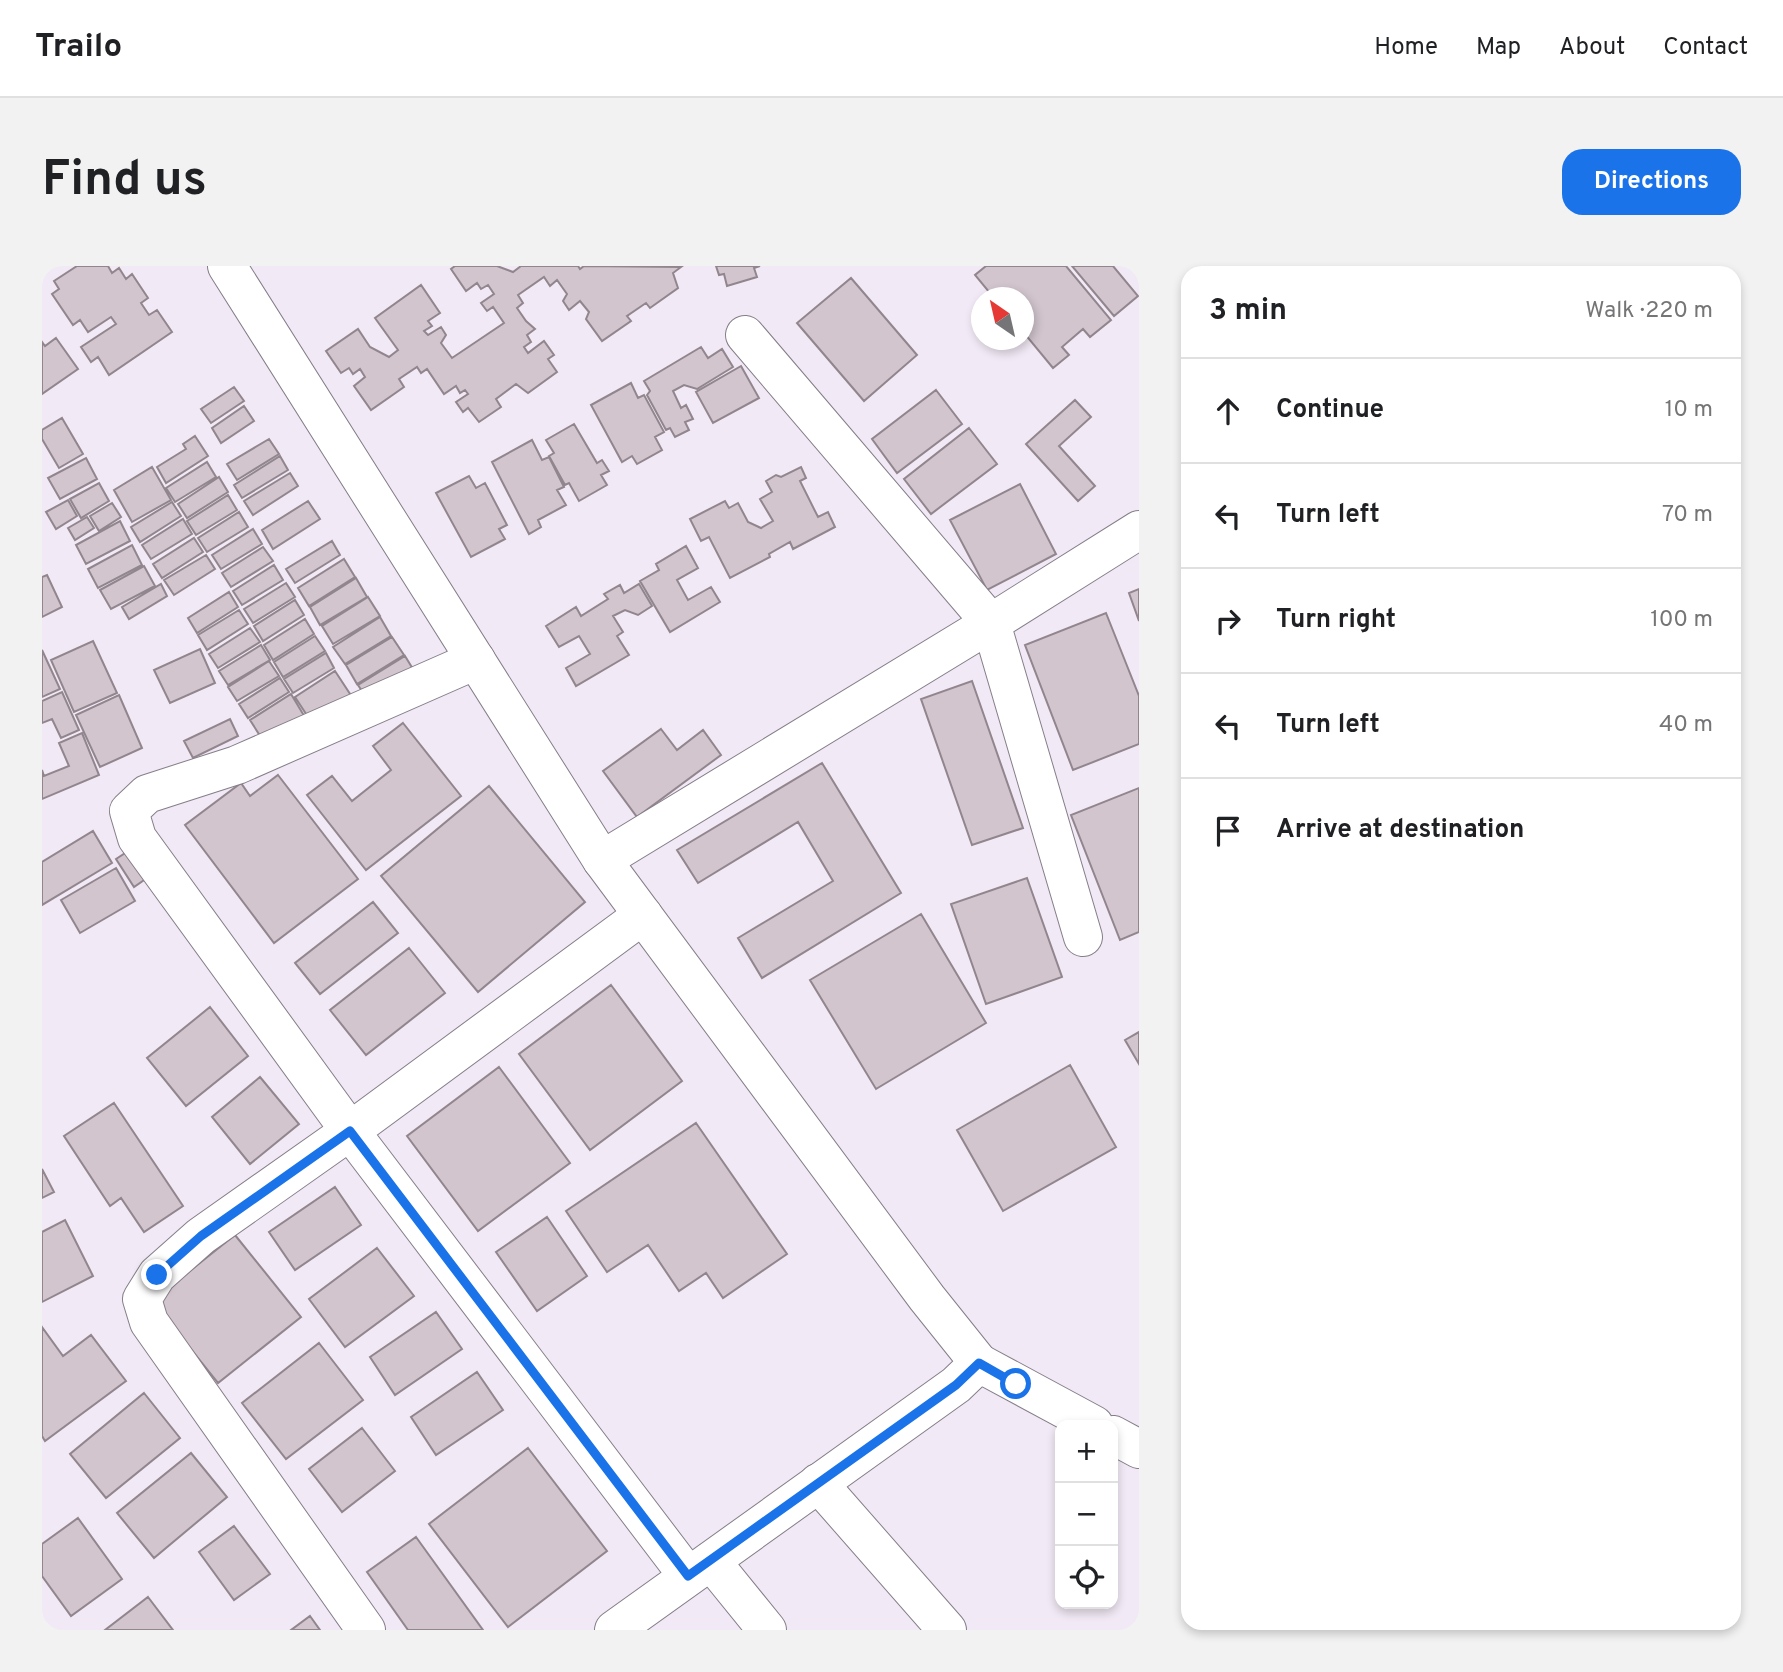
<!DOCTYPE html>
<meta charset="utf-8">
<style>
body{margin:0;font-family:Overpass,sans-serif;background:#f2f2f2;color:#202124}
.controls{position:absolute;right:21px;bottom:21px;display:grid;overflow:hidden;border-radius:14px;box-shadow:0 4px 10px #0003}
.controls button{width:63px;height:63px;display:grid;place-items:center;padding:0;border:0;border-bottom:2px solid #e0e0e0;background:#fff;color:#202124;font:35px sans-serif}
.compass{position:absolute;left:929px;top:21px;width:63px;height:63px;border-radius:50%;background:#fff;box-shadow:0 4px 10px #0003;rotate:326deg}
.stop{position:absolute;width:21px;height:21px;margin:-16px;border:5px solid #1a73e8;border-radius:50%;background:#fff}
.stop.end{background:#1a73e8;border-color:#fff;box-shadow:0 2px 7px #0008}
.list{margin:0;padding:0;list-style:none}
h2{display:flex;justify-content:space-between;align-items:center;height:91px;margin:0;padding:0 28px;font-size:30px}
h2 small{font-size:23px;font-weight:400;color:#757577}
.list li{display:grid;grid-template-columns:46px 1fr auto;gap:21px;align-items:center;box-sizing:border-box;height:105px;padding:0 28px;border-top:2px solid #e0e0e0}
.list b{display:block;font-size:26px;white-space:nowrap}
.list em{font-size:23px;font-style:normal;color:#757577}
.icon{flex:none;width:38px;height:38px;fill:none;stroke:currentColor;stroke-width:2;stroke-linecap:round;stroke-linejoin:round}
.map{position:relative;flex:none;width:1097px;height:1364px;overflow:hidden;border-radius:21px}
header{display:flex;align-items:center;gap:42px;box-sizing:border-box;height:98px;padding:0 35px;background:#fff;border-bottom:2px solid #e0e0e0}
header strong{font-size:33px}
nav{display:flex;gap:38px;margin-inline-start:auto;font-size:24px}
.intro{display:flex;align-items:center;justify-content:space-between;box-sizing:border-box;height:168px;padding:0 42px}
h1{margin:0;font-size:49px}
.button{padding:18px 32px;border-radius:21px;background:#1a73e8;color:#fff;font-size:24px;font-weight:700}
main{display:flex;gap:42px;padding:0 42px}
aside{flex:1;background:#fff;border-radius:21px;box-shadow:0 4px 10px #0003}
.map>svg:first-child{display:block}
</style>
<header>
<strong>Trailo</strong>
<nav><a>Home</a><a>Map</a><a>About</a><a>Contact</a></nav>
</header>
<div class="intro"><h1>Find us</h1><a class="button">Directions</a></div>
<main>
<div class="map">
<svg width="1097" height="1364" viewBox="0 0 1097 1364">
<rect width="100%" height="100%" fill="#f1e9f5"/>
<path fill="#d2c5ce" stroke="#92868e" stroke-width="2" d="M 35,0 L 66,0 L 70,7 L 77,2 L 84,13 L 90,8 L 106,32 L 99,37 L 107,49 L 115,44 L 130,66 L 67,109 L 56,91 L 49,96 L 39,81 L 74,58 L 69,51 L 46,66 L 38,54 L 31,59 L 10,28 L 17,23 L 12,15 Z
M 413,0 L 455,0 L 471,6 L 479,0 L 536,0 L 538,3 L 542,0 L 639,1 L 631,7 L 636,22 L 608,42 L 604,37 L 585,50 L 589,55 L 560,75 L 544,53 L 547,46 L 538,35 L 527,44 L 521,35 L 525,28 L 515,14 L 508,20 L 502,11 L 476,29 L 481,37 L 475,42 L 484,55 L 493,63 L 485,69 L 489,76 L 482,81 L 486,87 L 502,75 L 512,89 L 506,93 L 515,106 L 486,127 L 474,118 L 454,133 L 459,141 L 437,156 L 426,142 L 421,146 L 414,136 L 426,128 L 423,124 L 418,127 L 414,120 L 402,128 L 385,103 L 379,107 L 375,101 L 357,113 L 362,121 L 329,144 L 312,120 L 323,111 L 318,103 L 311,108 L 307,102 L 299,107 L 284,85 L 316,63 L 328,81 L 347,91 L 356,84 L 333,52 L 379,19 L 398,47 L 386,55 L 390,60 L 382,65 L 386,69 L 399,61 L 404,69 L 399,77 L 410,92 L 462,57 L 451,41 L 445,45 L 439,37 L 452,28 L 446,19 L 439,23 L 435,17 L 424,25 L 409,3 Z
M 674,0 L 718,0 L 712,2 L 715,11 L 685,20 L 682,8 L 677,9 Z
M 944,0 L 1024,0 L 1069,54 L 1048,71 L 1041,63 L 1020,81 L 1027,89 L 1011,102 L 982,67 L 982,32 L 952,32 L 933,9 Z
M 1030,0 L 1071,0 L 1096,30 L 1072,50 Z
M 809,12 L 875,89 L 822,135 L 755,57 Z
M 14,72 L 36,103 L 0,128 L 0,76 L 3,80 Z
M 659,81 L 666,92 L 680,83 L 691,101 L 655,123 L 642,119 L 631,125 L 639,142 L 644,139 L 651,153 L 643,156 L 647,164 L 633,171 L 628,162 L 624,164 L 605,129 L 608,125 L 602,115 Z
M 699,100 L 717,132 L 671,157 L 654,126 Z
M 589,117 L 596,132 L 602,129 L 622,166 L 613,171 L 620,184 L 595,198 L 590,190 L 580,196 L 549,139 Z
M 192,121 L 202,135 L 169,157 L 159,143 Z
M 894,124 L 920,158 L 855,207 L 830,173 Z
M 1033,134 L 1049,151 L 1017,180 L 1053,220 L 1036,235 L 984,178 Z
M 202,140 L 212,155 L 179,177 L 170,162 Z
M 20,152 L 41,188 L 17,202 L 0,173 L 0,164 Z
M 532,158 L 555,197 L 560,194 L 567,205 L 559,209 L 565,219 L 537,235 L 527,217 L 523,219 L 507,190 L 512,187 L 504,174 Z
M 927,162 L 955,198 L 889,248 L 862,213 Z
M 153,170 L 166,190 L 124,217 L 115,201 L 144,183 L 141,178 Z
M 227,173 L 237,188 L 195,214 L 185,198 Z
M 490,174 L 500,194 L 507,191 L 522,221 L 515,224 L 524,239 L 496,254 L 499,261 L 487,268 L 450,196 Z
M 238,190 L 246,204 L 200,232 L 192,219 Z
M 44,192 L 55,213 L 18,233 L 6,212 Z
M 165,196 L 174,211 L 133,236 L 124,222 Z
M 110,201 L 129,234 L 90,256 L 72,224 Z
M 759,201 L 764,212 L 758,215 L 776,251 L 786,246 L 793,261 L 751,283 L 748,276 L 727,288 L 728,291 L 688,312 L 667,271 L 659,275 L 648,253 L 683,235 L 687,242 L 696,237 L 706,256 L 719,262 L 731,255 L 718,233 L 730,226 L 724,215 L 734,209 L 739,211 Z
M 248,207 L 256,220 L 211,249 L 202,235 Z
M 427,210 L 434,222 L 443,217 L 465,259 L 457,263 L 463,273 L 429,291 L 394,227 Z
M 177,211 L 186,226 L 145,252 L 136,238 Z
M 57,217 L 67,235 L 39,252 L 28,233 Z
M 978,218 L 1014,288 L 945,324 L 908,254 Z
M 186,229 L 195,244 L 154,269 L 145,255 Z
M 26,234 L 35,250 L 14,263 L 4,246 Z
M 266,235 L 278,253 L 231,283 L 220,264 Z
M 130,236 L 139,250 L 98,276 L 89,261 Z
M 70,237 L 79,251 L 57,265 L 48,250 Z
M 197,246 L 206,261 L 165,286 L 156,272 Z
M 45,251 L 52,262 L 33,274 L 26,262 Z
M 141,253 L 150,268 L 109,293 L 100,279 Z
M 78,255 L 88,275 L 44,298 L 34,279 Z
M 211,263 L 220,278 L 179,303 L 170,289 Z
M 152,272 L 161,286 L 120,312 L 111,298 Z
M 290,275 L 298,289 L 253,317 L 244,303 Z
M 90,279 L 100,299 L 56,322 L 46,303 Z
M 644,280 L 656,302 L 635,314 L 646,334 L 669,321 L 678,336 L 628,366 L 598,315 L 617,304 L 614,298 Z
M 221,281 L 231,295 L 189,321 L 180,307 Z
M 164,289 L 173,303 L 132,329 L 122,314 Z
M 302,293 L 313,311 L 267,340 L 256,322 Z
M 232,299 L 241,314 L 200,339 L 191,325 Z
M 102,300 L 113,320 L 69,343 L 58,324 Z
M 5,309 L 20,341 L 0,351 L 0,311 Z
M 314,312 L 325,331 L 278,359 L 268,341 Z
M 244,317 L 253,331 L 211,357 L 202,343 Z
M 119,318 L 125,330 L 87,353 L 80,341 Z
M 597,318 L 610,340 L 596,349 L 583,344 L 571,350 L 581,366 L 575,370 L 587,389 L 534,420 L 524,402 L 548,388 L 537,370 L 517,381 L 504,360 L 534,341 L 539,350 L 566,333 L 562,328 L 578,319 L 582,327 Z
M 1097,323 L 1097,355 L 1087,327 Z
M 187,326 L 196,341 L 155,367 L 146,352 Z
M 326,331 L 338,350 L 291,378 L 280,360 Z
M 253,334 L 262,349 L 221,375 L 212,360 Z
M 197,344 L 206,358 L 165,384 L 156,369 Z
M 1064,347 L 1097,430 L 1097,478 L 1031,504 L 983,379 Z
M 338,351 L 349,370 L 303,398 L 291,381 Z
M 263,353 L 272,368 L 231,394 L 222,379 Z
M 208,362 L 218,376 L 176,402 L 167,388 Z
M 273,370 L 283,385 L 241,411 L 232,396 Z
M 350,371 L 362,389 L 315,418 L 304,399 Z
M 51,375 L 75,427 L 32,446 L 9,394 Z
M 219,379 L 228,394 L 186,419 L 177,405 Z
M 158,383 L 173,417 L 128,437 L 112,404 Z
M 0,384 L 18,423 L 0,431 Z
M 284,387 L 292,402 L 251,427 L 242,413 Z
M 363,390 L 374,408 L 328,437 L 316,419 Z
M 227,395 L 237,410 L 195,435 L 186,421 Z
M 293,405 L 312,434 L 272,460 L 253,431 Z
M 238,412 L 247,426 L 206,452 L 197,438 Z
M 930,415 L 981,562 L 930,579 L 879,433 Z
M 20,426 L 37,464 L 19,472 L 10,453 L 0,457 L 0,435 Z
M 249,428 L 267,458 L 227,484 L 208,454 Z
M 77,429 L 100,482 L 58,501 L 34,449 Z
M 188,453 L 196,470 L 151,492 L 142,475 Z
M 361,457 L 419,530 L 324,604 L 265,529 L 290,510 L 310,535 L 349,504 L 331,480 Z
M 619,463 L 635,484 L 661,464 L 679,489 L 595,551 L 561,505 Z
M 40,467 L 57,509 L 0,533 L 0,504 L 2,510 L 27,500 L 17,477 Z
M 780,497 L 859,627 L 720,712 L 696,672 L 791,615 L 756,556 L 656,617 L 635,584 Z
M 236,509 L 316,613 L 232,677 L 143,559 L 199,517 L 208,530 Z
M 447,520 L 543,636 L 436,726 L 339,610 Z
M 1097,522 L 1097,666 L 1078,674 L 1029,549 Z
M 51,565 L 70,597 L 0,639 L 0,596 Z
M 88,584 L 105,612 L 92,621 L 74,593 Z
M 74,602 L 93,635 L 38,667 L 19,634 Z
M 985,612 L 1020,711 L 944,738 L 909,638 Z
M 331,636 L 356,667 L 278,728 L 253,697 Z
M 879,648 L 944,757 L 834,823 L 768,714 Z
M 367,682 L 403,727 L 324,789 L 288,744 Z
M 569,719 L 640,815 L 548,884 L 477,788 Z
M 168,741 L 206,790 L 144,840 L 105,792 Z
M 1097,766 L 1097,798 L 1083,774 Z
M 1028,799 L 1074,881 L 961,945 L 915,864 Z
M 457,801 L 528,897 L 436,965 L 365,870 Z
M 218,811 L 257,858 L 208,898 L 170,851 Z
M 72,837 L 141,940 L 102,966 L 79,932 L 68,940 L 22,870 Z
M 654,857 L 745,988 L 681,1032 L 664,1007 L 637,1025 L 606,979 L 565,1006 L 524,945 Z
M 0,903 L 12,926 L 0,932 Z
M 293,921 L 319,959 L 253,1004 L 227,966 Z
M 505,951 L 545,1010 L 495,1045 L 454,986 Z
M 23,954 L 51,1010 L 0,1036 L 0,966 Z
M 193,969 L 259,1051 L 176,1117 L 110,1035 Z
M 335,982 L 372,1030 L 303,1081 L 267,1033 Z
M 394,1046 L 420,1083 L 353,1129 L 328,1091 Z
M 0,1061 L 21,1090 L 49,1069 L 84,1115 L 3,1175 L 0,1170 Z
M 277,1077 L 321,1134 L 244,1193 L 200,1137 Z
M 435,1106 L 461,1144 L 394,1189 L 369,1151 Z
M 102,1127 L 138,1172 L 64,1232 L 28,1188 Z
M 320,1162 L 353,1205 L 300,1246 L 267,1203 Z
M 486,1182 L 565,1285 L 466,1361 L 387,1258 Z
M 149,1187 L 185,1231 L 112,1292 L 75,1247 Z
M 36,1252 L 80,1313 L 29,1350 L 0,1310 L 0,1278 Z
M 192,1260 L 228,1308 L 192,1334 L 157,1286 Z
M 374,1271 L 441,1364 L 366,1364 L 325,1306 Z
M 106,1331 L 131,1364 L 63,1364 Z
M 268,1350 L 278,1364 L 249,1364 Z"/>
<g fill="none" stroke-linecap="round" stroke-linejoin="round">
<g stroke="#857e89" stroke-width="40">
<path id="minor" d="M 703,69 L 949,357 L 1041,671
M 434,394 L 195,499 L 105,528 L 87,545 L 95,572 L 308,865 L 601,649
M 560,594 L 949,357 L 1097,264
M 776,1217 L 905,1364
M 669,1295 L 725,1364
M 324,1364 L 107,1056 L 100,1033 L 115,1009 L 159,970 L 308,865 L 646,1310"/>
</g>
<g stroke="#857e89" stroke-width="40">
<path id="tertiary" d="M 185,0 L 560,594 L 885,1032 L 937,1097"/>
</g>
<g stroke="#857e89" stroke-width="40">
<path id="secondary" d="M 1071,1169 L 1097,1183
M 572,1364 L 914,1119 L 937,1097 L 1052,1159"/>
</g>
<use href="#minor" stroke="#fff" stroke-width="38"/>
<use href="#tertiary" stroke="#fff" stroke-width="38"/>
<use href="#secondary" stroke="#fff" stroke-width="38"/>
</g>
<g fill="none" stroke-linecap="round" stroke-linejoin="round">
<path stroke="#1a73e8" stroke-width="9" d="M 115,1009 L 159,970 L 308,865 L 646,1310 L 914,1119 L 937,1097 L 974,1118"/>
</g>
</svg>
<div class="controls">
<button>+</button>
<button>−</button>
<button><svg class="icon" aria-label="locate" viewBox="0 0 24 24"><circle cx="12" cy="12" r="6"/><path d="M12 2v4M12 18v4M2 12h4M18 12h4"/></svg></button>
</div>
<svg class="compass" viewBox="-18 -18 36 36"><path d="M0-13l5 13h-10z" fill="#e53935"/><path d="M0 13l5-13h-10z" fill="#757577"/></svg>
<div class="stop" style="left:974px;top:1118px"></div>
<div class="stop end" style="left:115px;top:1009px"></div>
</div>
<aside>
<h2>3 min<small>Walk · 220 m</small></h2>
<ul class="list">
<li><svg class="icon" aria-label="ahead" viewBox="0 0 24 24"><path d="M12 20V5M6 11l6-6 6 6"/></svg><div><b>Continue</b></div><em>10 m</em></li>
<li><svg class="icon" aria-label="left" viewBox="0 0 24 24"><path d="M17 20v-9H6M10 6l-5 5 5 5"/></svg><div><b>Turn left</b></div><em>70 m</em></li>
<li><svg class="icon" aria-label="right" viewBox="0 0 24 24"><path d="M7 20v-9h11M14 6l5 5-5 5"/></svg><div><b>Turn right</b></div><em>100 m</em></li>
<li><svg class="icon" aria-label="left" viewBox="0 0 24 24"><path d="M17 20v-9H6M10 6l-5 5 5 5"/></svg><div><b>Turn left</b></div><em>40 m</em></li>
<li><svg class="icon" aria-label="arrive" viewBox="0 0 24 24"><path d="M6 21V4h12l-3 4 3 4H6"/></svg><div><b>Arrive at destination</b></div></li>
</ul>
</aside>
</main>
